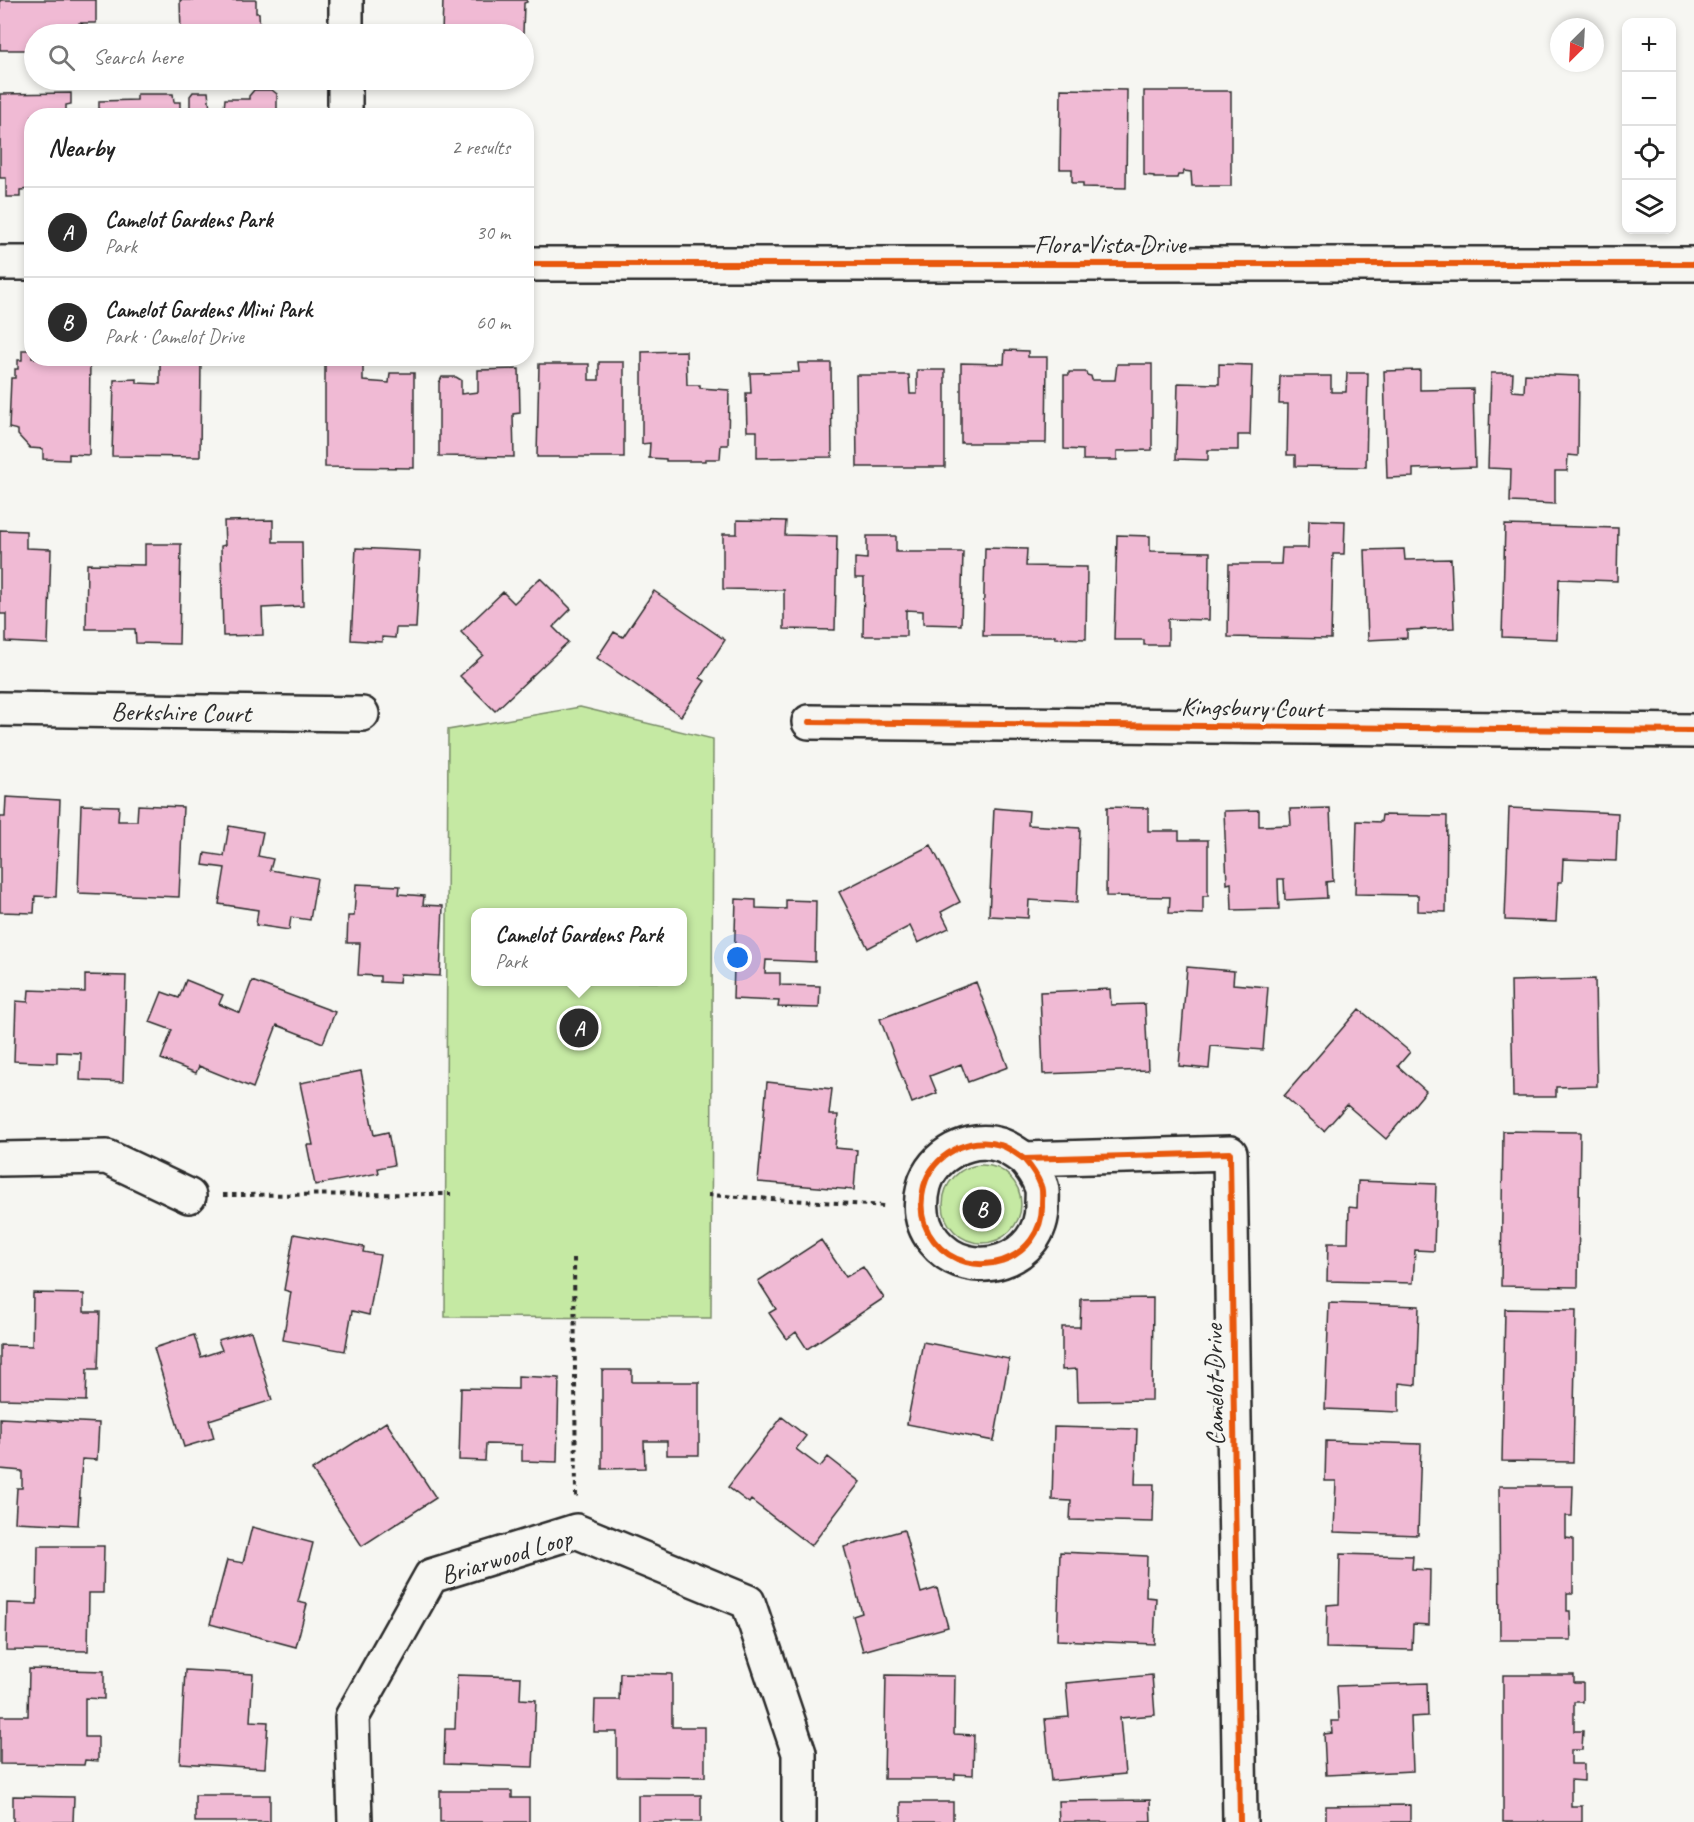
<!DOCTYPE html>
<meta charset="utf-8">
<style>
body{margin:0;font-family:Caveat,sans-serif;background:#f6f6f6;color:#222}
.controls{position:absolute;right:18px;top:18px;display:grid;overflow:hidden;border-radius:12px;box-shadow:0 3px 9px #0003}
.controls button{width:54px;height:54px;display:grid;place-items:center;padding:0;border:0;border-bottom:2px solid #e0e0e0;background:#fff;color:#222;font:30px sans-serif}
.compass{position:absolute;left:1550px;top:18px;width:54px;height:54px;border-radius:50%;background:#fff;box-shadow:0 3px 9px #0003;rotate:204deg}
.you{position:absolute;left:738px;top:958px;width:21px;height:21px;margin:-15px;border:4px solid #fff;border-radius:50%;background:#1a73e8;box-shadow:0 0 0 9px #1a73e833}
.badge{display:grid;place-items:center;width:39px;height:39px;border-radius:50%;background:#2b2b2b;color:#fff;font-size:20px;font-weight:700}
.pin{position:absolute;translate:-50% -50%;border:3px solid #fff;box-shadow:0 2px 6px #0006}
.popup{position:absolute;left:471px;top:908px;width:216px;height:78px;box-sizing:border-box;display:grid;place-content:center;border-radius:12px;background:#fff;filter:drop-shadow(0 2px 4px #0005);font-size:20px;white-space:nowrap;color:#767676}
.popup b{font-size:22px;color:#222}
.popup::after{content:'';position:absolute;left:50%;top:100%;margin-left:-12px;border:12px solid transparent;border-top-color:#fff}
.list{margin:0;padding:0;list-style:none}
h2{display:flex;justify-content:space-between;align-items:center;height:78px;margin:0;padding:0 24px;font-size:26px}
h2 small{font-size:20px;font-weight:400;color:#767676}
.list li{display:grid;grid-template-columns:39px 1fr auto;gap:18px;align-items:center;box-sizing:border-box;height:90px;padding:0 24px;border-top:2px solid #e0e0e0}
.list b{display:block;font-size:22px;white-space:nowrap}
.list p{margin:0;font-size:20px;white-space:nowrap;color:#767676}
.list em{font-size:20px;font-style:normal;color:#767676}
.icon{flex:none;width:33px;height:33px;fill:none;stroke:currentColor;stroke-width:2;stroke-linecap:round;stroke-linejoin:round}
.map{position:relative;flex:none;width:1694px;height:1822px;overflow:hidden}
.search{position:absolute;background:#fff;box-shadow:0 3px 9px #0003;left:24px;top:24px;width:510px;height:66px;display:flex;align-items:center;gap:15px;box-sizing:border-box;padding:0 21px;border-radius:33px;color:#767676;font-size:22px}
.panel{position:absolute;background:#fff;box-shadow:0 3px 9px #0003;left:24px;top:108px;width:510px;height:258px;border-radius:24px}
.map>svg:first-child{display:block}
</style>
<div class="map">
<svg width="1694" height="1822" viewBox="0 0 1694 1822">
<rect width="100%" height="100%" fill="#f6f6f2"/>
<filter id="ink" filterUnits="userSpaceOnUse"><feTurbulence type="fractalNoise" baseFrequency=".0167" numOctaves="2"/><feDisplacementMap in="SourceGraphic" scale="12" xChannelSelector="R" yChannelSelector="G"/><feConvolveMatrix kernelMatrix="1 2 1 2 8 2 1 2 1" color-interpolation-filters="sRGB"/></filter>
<g filter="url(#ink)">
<path fill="#c5e9a3" stroke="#788a67" stroke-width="1.5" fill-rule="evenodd" d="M 580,707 L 713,739 L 711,1318 L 445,1317 L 448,730 ZM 476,912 L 682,912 L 682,982 L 476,982 Z
M943 1204a39 39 0 1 1 78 0a39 39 0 1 1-78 0Z"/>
<path fill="#f0bad4" stroke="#2b2b2b" stroke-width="1.5" d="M 0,0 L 96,0 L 96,23 L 80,23 L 86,27 L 86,34 L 34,34 L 34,50 L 0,50 Z
M 180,0 L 256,0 L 256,13 L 259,13 L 260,34 L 181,34 Z
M 443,0 L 527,0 L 527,2 L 524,3 L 523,34 L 442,34 Z
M 1061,89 L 1127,90 L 1126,188 L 1083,187 L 1083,183 L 1072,183 L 1072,169 L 1060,169 Z
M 254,90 L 272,90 L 277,94 L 277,116 L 190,116 L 190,96 L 193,92 L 208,92 L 210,109 L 224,109 L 225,99 L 249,99 L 249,96 Z
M 1144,91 L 1231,91 L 1231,186 L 1192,186 L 1191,172 L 1184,171 L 1183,175 L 1178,175 L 1177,178 L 1154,178 L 1154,176 L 1144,175 Z
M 71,93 L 71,104 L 66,105 L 66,116 L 32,116 L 32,189 L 20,190 L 20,197 L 6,197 L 6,178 L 0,178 L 0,94 Z
M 137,94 L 173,94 L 174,102 L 180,102 L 180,116 L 99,116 L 99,101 L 137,100 Z
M 22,350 L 32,350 L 32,358 L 50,360 L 51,358 L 90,358 L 89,455 L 69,454 L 69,460 L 43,459 L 43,449 L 30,448 L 18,435 L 18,430 L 9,428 L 11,378 L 15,378 L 15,369 L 18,369 L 18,360 L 22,360 Z
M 1005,350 L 1028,351 L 1028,357 L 1047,357 L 1046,443 L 961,443 L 961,363 L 1004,364 Z
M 686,351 L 687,385 L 700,385 L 700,388 L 729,390 L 728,445 L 721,445 L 720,459 L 705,459 L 705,461 L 666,461 L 666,459 L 649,458 L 650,443 L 642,444 L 642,352 Z
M 160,358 L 201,358 L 200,457 L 112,456 L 114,380 L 137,379 L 137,383 L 160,384 Z
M 325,358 L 363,358 L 363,381 L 389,383 L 390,373 L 414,373 L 414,468 L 325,467 Z
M 599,362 L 624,362 L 624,457 L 537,457 L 539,364 L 589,364 L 589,380 L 599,380 Z
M 798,363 L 831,363 L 832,457 L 757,458 L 757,431 L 747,431 L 746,393 L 751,393 L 750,373 L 799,372 Z
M 1117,364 L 1152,364 L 1152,450 L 1117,451 L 1117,460 L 1083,460 L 1083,450 L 1064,449 L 1064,375 L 1069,375 L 1069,372 L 1086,372 L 1087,375 L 1091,376 L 1092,380 L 1115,380 Z
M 1219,364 L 1252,365 L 1250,435 L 1238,435 L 1238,450 L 1208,450 L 1208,460 L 1176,459 L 1178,383 L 1219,384 Z
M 519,369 L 520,413 L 513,414 L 514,457 L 439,456 L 439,383 L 442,377 L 456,377 L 461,380 L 461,394 L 478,392 L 478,370 Z
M 917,370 L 945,370 L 945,467 L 857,467 L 856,375 L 909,375 L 910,394 L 917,394 Z
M 1420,370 L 1420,390 L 1473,389 L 1475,467 L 1413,469 L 1413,477 L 1387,478 L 1384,371 Z
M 1347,373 L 1368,373 L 1366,467 L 1295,466 L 1295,455 L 1287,455 L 1288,404 L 1279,404 L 1280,376 L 1331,376 L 1331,392 L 1346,392 Z
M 1491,373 L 1513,373 L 1512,391 L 1524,392 L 1525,374 L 1579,376 L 1578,456 L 1568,455 L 1567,471 L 1555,471 L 1555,504 L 1510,502 L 1511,469 L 1488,468 Z
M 273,520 L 273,542 L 302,542 L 303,606 L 262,608 L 263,635 L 223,636 L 221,546 L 225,545 L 224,521 Z
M 737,520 L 786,521 L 785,535 L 837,536 L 835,630 L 784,629 L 784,590 L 723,589 L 723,534 L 737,534 Z
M 1309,520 L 1345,521 L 1344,554 L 1333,554 L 1331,639 L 1228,637 L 1229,564 L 1281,564 L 1282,548 L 1308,548 Z
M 1505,525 L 1618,528 L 1617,581 L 1559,579 L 1557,639 L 1502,637 Z
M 0,530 L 26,531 L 26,548 L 51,549 L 48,644 L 6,642 L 6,614 L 0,614 Z
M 1117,535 L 1150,536 L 1150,551 L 1210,552 L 1209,620 L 1168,619 L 1168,645 L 1144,645 L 1144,640 L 1114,640 Z
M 867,536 L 896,536 L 896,552 L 963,552 L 961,625 L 923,624 L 923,611 L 906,610 L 906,636 L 863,636 L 864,578 L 855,578 L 855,558 L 867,559 Z
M 145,544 L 181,544 L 179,644 L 136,643 L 135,629 L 86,629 L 87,564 L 145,565 Z
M 356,548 L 420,551 L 416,628 L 396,628 L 395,638 L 382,637 L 382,642 L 351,640 Z
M 985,548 L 1027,549 L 1026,566 L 1087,567 L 1086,639 L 1055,638 L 1055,636 L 983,636 Z
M 1404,549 L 1405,560 L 1451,559 L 1454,628 L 1407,630 L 1407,638 L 1368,640 L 1365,550 Z
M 540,578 L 571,609 L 553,627 L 568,642 L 495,711 L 460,676 L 483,655 L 461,632 L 503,592 L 514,603 Z
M 654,591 L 725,640 L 700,678 L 705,681 L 681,716 L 597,658 L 614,632 L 623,637 Z
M 6,797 L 60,800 L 56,897 L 35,896 L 34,913 L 0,912 L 0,817 L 5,817 Z
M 81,805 L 119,806 L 118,821 L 137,821 L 138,805 L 183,807 L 179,897 L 78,893 Z
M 1107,807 L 1148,808 L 1148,831 L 1179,831 L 1179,840 L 1208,840 L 1208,896 L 1203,896 L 1203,914 L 1169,913 L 1170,897 L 1106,896 Z
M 994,808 L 1029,811 L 1028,825 L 1080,828 L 1077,903 L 1029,900 L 1028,918 L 989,916 Z
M 1330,808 L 1333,881 L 1326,882 L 1327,898 L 1285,900 L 1284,879 L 1278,879 L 1279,909 L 1232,910 L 1231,883 L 1227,884 L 1224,811 L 1259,810 L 1259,826 L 1291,825 L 1290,809 Z
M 1509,808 L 1618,813 L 1616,861 L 1563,859 L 1562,882 L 1558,882 L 1556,922 L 1505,920 Z
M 1382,815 L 1447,816 L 1446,912 L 1418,911 L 1418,895 L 1355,894 L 1357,821 L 1381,822 Z
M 229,826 L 263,832 L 258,856 L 273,859 L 270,870 L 317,878 L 310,920 L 291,917 L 289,930 L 256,925 L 258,910 L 219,904 L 225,868 L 203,865 L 205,853 L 224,856 Z
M 931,845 L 960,902 L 941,912 L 949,928 L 918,943 L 910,926 L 868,948 L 839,892 Z
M 356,884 L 400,886 L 399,894 L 424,896 L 423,905 L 443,906 L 440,976 L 400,974 L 399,983 L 380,982 L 380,976 L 358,975 L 360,943 L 347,943 L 348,916 L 354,916 Z
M 736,899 L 756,900 L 756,908 L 786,909 L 786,900 L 816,901 L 815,962 L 766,960 L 765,973 L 780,973 L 780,985 L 820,986 L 819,1008 L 778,1007 L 779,1001 L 733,999 Z
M 1187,967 L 1234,971 L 1233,984 L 1268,987 L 1263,1050 L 1211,1046 L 1209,1069 L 1179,1066 Z
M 85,975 L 126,976 L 123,1082 L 80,1080 L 81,1053 L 57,1052 L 57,1063 L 14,1061 L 16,1001 L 28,1002 L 29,990 L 85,992 Z
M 1595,979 L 1597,1086 L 1556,1087 L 1556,1097 L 1513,1097 L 1511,981 Z
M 186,980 L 223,995 L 219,1004 L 240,1013 L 252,981 L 335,1012 L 323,1043 L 277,1025 L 253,1088 L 199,1066 L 196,1073 L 161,1059 L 172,1030 L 150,1022 L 162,992 L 179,998 Z
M 976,982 L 1008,1067 L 968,1082 L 961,1064 L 930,1076 L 937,1093 L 912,1103 L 880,1019 Z
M 1110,989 L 1111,1005 L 1145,1004 L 1148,1070 L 1043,1074 L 1040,992 Z
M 1359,1009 L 1410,1052 L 1398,1066 L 1426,1091 L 1386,1139 L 1347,1105 L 1324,1131 L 1284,1096 Z
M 361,1071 L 374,1135 L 388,1132 L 394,1165 L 378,1168 L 379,1173 L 315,1185 L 307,1145 L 313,1145 L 300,1083 Z
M 767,1082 L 832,1089 L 829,1115 L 838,1115 L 835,1148 L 857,1150 L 854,1190 L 758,1182 Z
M 1503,1131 L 1580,1132 L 1578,1287 L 1501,1286 Z
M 1358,1181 L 1436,1184 L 1434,1251 L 1415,1250 L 1413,1283 L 1327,1281 L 1328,1243 L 1348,1243 L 1349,1207 L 1357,1208 Z
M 294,1234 L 364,1247 L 363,1252 L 380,1255 L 369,1315 L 352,1311 L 345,1351 L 283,1340 L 291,1292 L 284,1290 Z
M 821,1240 L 846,1277 L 863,1267 L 884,1298 L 807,1349 L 796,1332 L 787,1339 L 769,1313 L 776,1309 L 758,1281 Z
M 33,1293 L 84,1294 L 84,1312 L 100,1312 L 98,1369 L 87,1369 L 86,1401 L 0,1399 L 0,1345 L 32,1346 Z
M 1153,1298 L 1152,1400 L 1078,1401 L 1077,1369 L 1062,1370 L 1062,1327 L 1080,1327 L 1081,1299 Z
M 1329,1303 L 1419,1306 L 1416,1385 L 1399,1383 L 1399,1412 L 1325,1409 Z
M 1505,1309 L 1576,1310 L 1573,1462 L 1502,1461 Z
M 251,1331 L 272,1400 L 209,1420 L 214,1438 L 184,1447 L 154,1348 L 194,1335 L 201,1357 L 222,1350 L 218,1340 Z
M 923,1342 L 1009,1359 L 994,1441 L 907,1424 Z
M 602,1370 L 632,1370 L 632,1382 L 699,1382 L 699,1455 L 667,1455 L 667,1441 L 644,1441 L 645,1468 L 602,1469 Z
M 518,1376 L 559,1378 L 557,1462 L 522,1461 L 522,1445 L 486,1444 L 485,1461 L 459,1460 L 461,1388 L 518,1389 Z
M 782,1417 L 806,1436 L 796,1449 L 820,1467 L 828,1457 L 860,1482 L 811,1546 L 751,1500 L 749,1503 L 728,1487 Z
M 0,1418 L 99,1423 L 97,1460 L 82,1459 L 78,1525 L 15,1522 L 17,1488 L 22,1488 L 22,1471 L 0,1469 Z
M 386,1422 L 436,1498 L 362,1546 L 312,1470 Z
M 1054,1427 L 1137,1429 L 1135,1484 L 1154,1484 L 1153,1522 L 1070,1520 L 1071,1501 L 1052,1500 Z
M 1326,1441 L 1421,1444 L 1418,1535 L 1334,1532 L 1336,1481 L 1325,1481 Z
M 1499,1486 L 1573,1486 L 1572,1516 L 1566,1516 L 1566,1538 L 1573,1539 L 1573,1593 L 1567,1593 L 1567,1611 L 1570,1611 L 1571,1640 L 1500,1640 Z
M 252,1527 L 313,1543 L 298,1602 L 307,1604 L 296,1647 L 210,1624 L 227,1560 L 243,1563 Z
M 904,1530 L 921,1593 L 937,1588 L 948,1627 L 863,1651 L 853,1616 L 862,1613 L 844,1547 Z
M 38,1546 L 104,1546 L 103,1593 L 89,1593 L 88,1651 L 6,1650 L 7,1603 L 37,1604 Z
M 1060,1552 L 1147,1556 L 1146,1597 L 1156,1598 L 1154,1644 L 1057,1640 Z
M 1340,1554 L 1413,1556 L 1412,1569 L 1430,1570 L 1429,1625 L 1413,1624 L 1412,1650 L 1326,1648 L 1327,1605 L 1339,1604 Z
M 29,1669 L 104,1671 L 104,1699 L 85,1698 L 85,1737 L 98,1737 L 98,1761 L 85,1760 L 84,1765 L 0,1764 L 0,1716 L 28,1716 Z
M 185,1670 L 253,1674 L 250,1721 L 268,1722 L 265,1768 L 180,1763 Z
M 620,1673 L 672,1674 L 672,1727 L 705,1727 L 705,1777 L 617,1776 L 617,1732 L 594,1732 L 595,1700 L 619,1700 Z
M 457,1675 L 521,1677 L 520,1699 L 536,1700 L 533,1767 L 444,1764 L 445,1729 L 455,1729 Z
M 886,1675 L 955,1676 L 954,1734 L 974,1735 L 973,1775 L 955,1774 L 955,1779 L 884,1779 Z
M 1152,1675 L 1155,1715 L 1120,1718 L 1125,1774 L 1051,1781 L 1045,1719 L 1069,1717 L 1066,1683 Z
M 1503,1675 L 1574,1675 L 1574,1683 L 1583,1683 L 1583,1702 L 1574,1702 L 1574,1731 L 1583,1731 L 1582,1750 L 1571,1750 L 1571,1764 L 1584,1764 L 1584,1781 L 1571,1780 L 1571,1806 L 1582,1806 L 1582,1822 L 1503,1822 Z
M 1427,1683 L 1428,1716 L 1411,1717 L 1413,1771 L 1326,1775 L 1324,1734 L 1332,1733 L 1331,1721 L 1339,1721 L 1337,1686 Z
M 440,1791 L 512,1791 L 512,1798 L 529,1798 L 529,1822 L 440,1822 Z
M 195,1795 L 270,1795 L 270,1822 L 195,1822 Z
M 638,1795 L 701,1795 L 701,1822 L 638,1822 Z
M 13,1796 L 74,1797 L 73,1822 L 13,1822 Z
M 1150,1800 L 1151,1822 L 1059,1822 L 1058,1801 Z
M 901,1802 L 953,1802 L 953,1822 L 901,1822 Z
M 1410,1805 L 1410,1822 L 1326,1822 L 1326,1806 Z"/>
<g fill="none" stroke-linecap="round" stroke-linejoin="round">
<g stroke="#2b2b2b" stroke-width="38">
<path id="minor" d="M 346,34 L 346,0
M 345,116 L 345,80
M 0,263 L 32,263
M 526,264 L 1694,264
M 0,709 L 362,714
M 809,722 L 1694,731
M 0,1159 L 107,1157 L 189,1196
M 1024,1159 C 1031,1167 1037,1175 1041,1186 C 1043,1191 1042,1198 1042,1204 C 1044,1261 970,1286 934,1241 C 921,1225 919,1206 924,1186 C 932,1155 970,1135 1000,1145 C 1008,1147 1017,1154 1024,1159 L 1230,1153 L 1240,1822
M 355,1822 L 352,1717 L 431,1576 L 576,1531 L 748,1602 L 799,1753 L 799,1822"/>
</g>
<path stroke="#2b2b2b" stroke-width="4" stroke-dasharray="4.5 4.5" stroke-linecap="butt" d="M 223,1195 L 451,1194
M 708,1195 L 885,1206
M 574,1258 L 576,1497"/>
<use href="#minor" stroke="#f6f6f2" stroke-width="33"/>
<g stroke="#f6f6f2" stroke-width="10">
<path id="cycleway" d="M 526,264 L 1694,264
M 809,722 L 1694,731
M 1024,1159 C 1031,1167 1037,1175 1041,1186 C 1043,1191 1042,1198 1042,1204 C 1044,1261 970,1286 934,1241 C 921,1225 919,1206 924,1186 C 932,1155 970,1135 1000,1145 C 1008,1147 1017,1154 1024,1159 L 1230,1153 L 1240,1822"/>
</g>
<use href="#cycleway" stroke="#e8590c" stroke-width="6"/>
</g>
</g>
<g text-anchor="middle" stroke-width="6" stroke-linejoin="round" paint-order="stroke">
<g font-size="26" fill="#2b2b2b" stroke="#f6f6f2">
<text x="1110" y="253">Flora Vista Drive</text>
<text transform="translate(1252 707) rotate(1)" y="9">Kingsbury Court</text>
<text transform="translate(181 712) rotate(1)" y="9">Berkshire Court</text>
<text transform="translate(1214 1385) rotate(-91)" y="9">Camelot Drive</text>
<text transform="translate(506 1556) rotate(-17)" y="9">Briarwood Loop</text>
</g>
</g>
</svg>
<div class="controls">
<button>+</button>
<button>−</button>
<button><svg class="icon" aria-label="locate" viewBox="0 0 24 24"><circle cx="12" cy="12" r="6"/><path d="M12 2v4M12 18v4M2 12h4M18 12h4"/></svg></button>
<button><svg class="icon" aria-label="layers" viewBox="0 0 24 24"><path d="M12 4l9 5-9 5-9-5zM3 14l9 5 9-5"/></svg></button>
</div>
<svg class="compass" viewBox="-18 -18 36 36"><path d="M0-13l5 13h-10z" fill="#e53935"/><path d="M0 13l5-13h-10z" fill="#767676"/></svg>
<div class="you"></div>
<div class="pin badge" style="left:579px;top:1028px">A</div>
<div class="popup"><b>Camelot Gardens Park</b>Park</div>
<div class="pin badge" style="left:982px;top:1209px">B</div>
<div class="search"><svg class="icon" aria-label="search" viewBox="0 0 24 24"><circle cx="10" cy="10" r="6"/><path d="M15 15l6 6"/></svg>Search here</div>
<section class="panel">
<h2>Nearby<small>2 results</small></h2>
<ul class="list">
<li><span class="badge">A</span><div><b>Camelot Gardens Park</b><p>Park</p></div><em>30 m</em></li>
<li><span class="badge">B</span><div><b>Camelot Gardens Mini Park</b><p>Park · Camelot Drive</p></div><em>60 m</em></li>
</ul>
</section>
</div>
